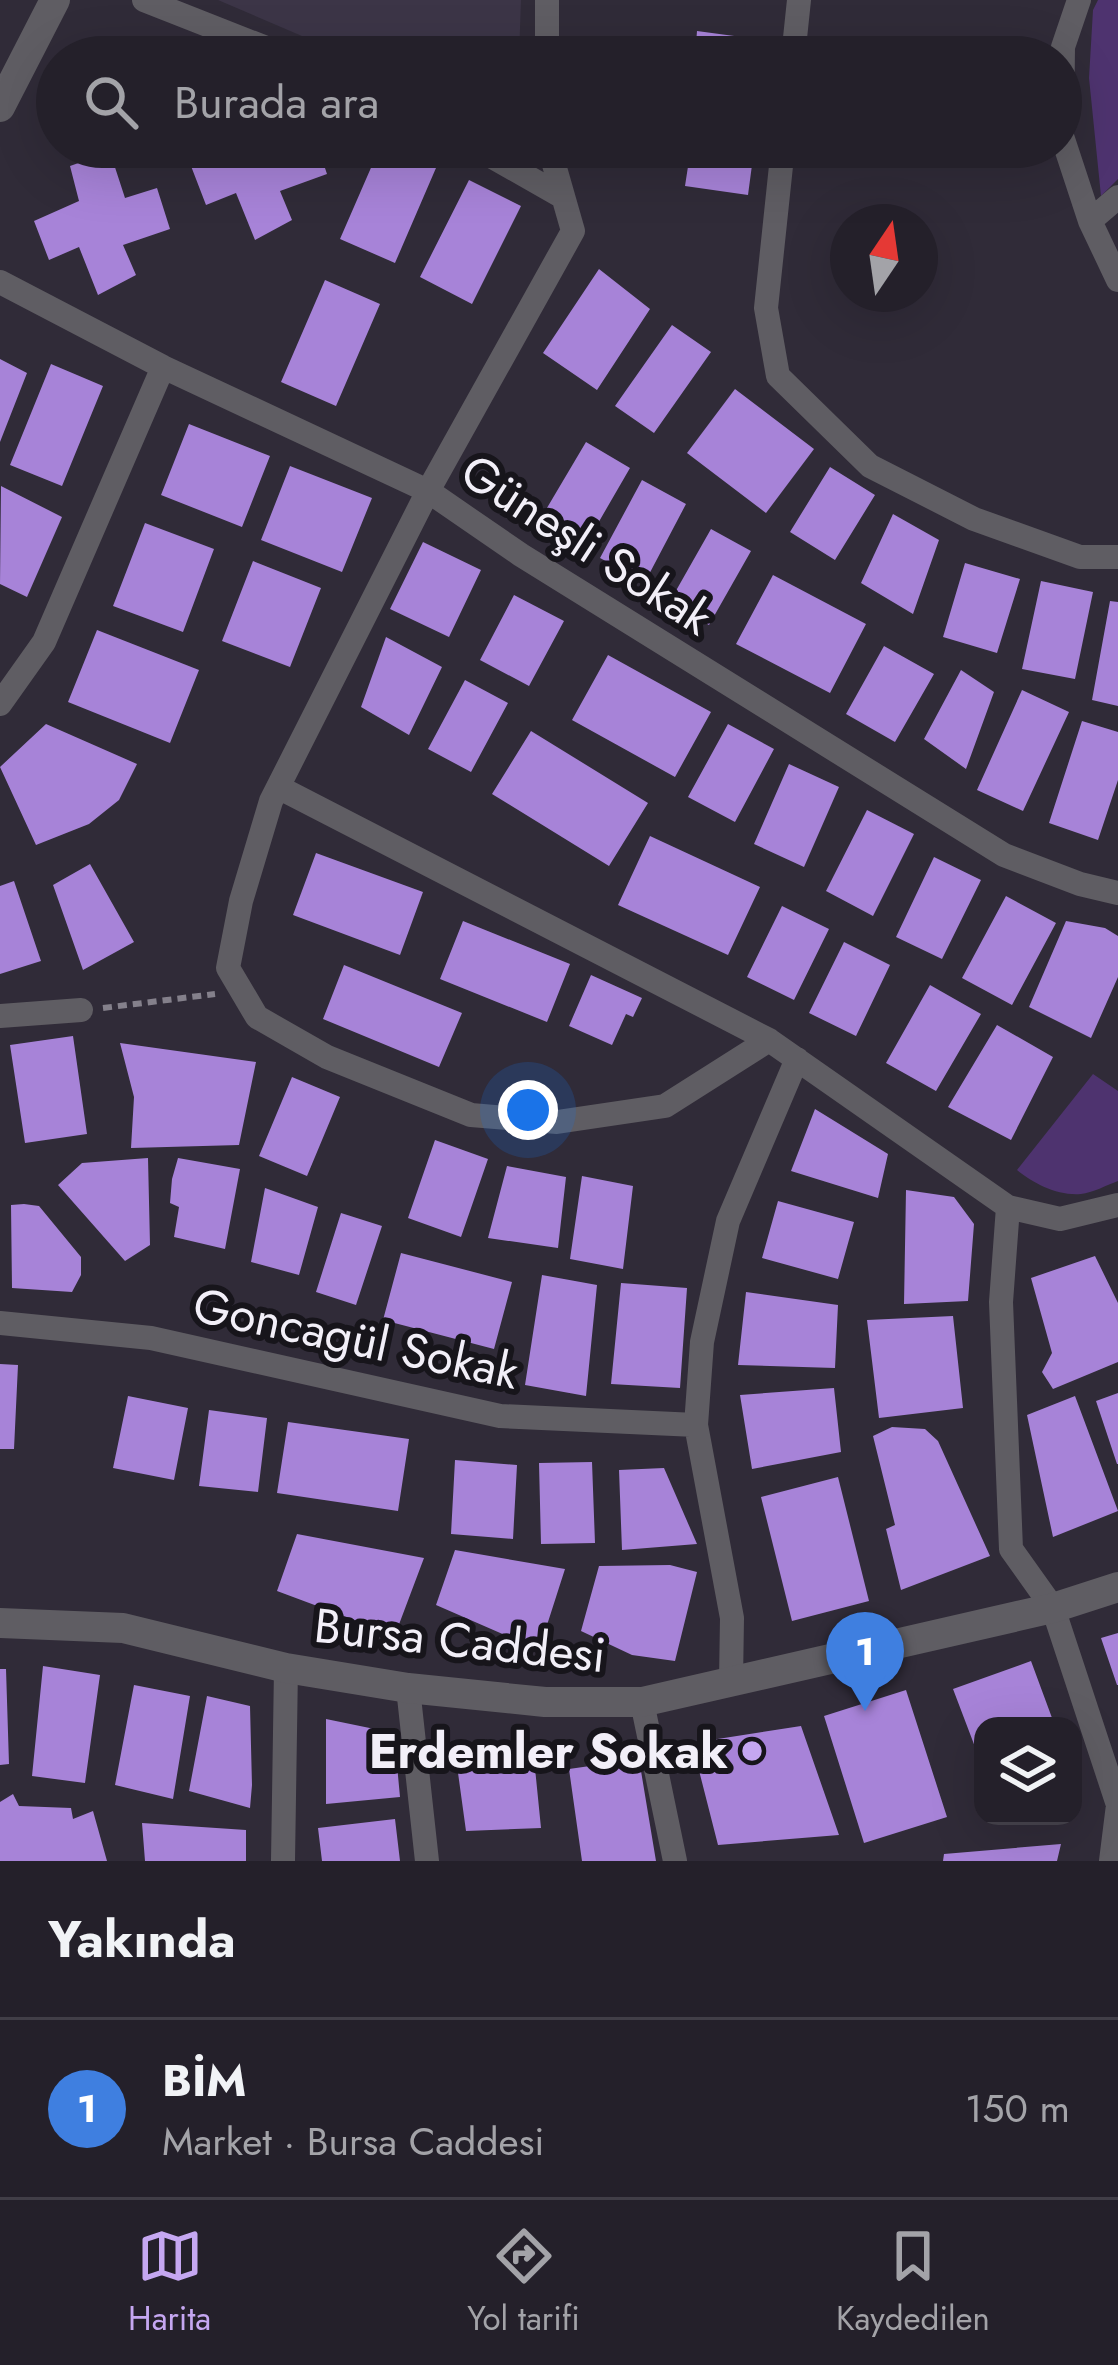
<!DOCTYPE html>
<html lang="tr">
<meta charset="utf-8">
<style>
body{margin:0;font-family:Jost,sans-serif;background:#302d36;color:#f1f3f6}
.controls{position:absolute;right:36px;bottom:36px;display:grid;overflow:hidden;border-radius:24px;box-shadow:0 12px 48px #0002}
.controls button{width:108px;height:108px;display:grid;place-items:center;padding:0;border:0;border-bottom:3px solid #413e47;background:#24202a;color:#f1f3f6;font:60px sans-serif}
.compass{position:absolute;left:830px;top:204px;width:108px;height:108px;border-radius:50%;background:#24202a;box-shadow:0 12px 48px #0002;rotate:13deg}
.you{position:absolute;left:528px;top:1110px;width:42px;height:42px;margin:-30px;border:9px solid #fff;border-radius:50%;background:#1a73e8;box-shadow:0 0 0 18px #1a73e833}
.badge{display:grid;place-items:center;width:78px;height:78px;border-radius:50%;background:#c5a7f1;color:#fff;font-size:39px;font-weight:700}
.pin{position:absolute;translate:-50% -99px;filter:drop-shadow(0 3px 6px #0008)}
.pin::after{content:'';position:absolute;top:63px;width:42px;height:36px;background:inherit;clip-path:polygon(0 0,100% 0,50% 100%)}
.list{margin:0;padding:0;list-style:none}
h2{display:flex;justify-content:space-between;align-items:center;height:156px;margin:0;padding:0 48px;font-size:51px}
h2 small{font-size:39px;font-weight:400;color:#a3a3a8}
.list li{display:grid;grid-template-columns:78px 1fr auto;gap:36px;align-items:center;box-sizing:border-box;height:180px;padding:0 48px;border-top:3px solid #413e47}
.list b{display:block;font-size:45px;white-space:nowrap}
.list p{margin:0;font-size:39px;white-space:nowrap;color:#a3a3a8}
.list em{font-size:39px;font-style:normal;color:#a3a3a8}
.icon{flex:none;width:66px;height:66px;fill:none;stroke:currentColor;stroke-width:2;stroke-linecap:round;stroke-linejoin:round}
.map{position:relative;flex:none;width:1118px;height:1861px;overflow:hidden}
.search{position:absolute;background:#24202a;box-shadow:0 12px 48px #0002;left:36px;right:36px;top:36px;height:132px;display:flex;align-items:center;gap:30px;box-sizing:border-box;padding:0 42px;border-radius:66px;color:#a3a3a8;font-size:45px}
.sheet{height:336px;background:#24202a}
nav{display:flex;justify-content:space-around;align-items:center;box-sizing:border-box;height:168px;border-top:3px solid #413e47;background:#24202a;font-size:33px;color:#a3a3a8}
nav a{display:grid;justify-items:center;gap:6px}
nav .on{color:#c5a7f1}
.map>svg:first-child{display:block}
</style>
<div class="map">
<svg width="1118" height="1861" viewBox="0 0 1118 1861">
<rect width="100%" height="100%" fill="#302b38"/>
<path fill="#3c3547" d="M 218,0 L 521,0 L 519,57 L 351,57 Z"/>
<path fill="#4e336f" d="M 1098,0 L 1118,0 L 1118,179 L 1101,196 L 1089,78 L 1093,10 Z
M 1093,1074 L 1118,1091 L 1118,1181 C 1107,1185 1092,1193 1081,1194 C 1058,1196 1034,1184 1017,1170 Z"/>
<path fill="#a783d8" d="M 697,31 L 764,40 L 762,57 L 695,57 Z
M 647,36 L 648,57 L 581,57 L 580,39 Z
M 233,147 L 318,147 L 327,174 L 280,191 L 292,220 L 255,240 L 236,193 L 206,205 L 191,166 Z
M 380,147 L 407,147 L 439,161 L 395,263 L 340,239 Z
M 586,147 L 653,147 L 654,159 L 587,162 Z
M 691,147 L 754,150 L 748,195 L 685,186 Z
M 110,152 L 125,198 L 157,188 L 170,229 L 123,245 L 136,275 L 98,295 L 79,247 L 49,260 L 34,221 L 79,201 L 70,166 Z
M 469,180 L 521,206 L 472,304 L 420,277 Z
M 599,269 L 650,309 L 597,390 L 543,353 Z
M 325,280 L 380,304 L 336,406 L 281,382 Z
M 672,325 L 711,352 L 654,433 L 615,406 Z
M 0,359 L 27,373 L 0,442 Z
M 51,364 L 103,386 L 62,486 L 10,465 Z
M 735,389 L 814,449 L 766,513 L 687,453 Z
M 189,424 L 270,456 L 242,527 L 161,495 Z
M 586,442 L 630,468 L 586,544 L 541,518 Z
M 290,466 L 372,498 L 342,572 L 261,540 Z
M 830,467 L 875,495 L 835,560 L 790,532 Z
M 642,480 L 686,504 L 645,582 L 600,558 Z
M 1,486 L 62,517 L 27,597 L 0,584 Z
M 893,514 L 939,540 L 913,614 L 861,583 Z
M 145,523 L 214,549 L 183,632 L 113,606 Z
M 711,529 L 751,551 L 709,625 L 669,603 Z
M 423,542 L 481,570 L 449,637 L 390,609 Z
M 253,561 L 321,588 L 290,667 L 222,641 Z
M 965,563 L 1020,579 L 997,653 L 943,637 Z
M 773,575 L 866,624 L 830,693 L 736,644 Z
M 1041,581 L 1093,592 L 1075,679 L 1022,669 Z
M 514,595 L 564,621 L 529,686 L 480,660 Z
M 1110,601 L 1118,602 L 1118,706 L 1092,700 Z
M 97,630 L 199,670 L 170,743 L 68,702 Z
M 386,637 L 442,667 L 409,735 L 361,707 Z
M 884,646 L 934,674 L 895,742 L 846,714 Z
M 608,655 L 711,712 L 675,777 L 572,720 Z
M 961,670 L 994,692 L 966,769 L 924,739 Z
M 465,680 L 508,703 L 471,772 L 428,749 Z
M 1022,690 L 1069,712 L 1023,811 L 977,790 Z
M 1082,721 L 1118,732 L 1118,780 L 1098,840 L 1049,823 Z
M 46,724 L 137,764 L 119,800 L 89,824 L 36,845 L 0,767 Z
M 728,724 L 774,749 L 735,822 L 688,797 Z
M 531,731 L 648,803 L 609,866 L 492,794 Z
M 789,764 L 839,787 L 804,867 L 754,844 Z
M 867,810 L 914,834 L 873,916 L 826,891 Z
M 650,836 L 760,887 L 728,955 L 618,905 Z
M 316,853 L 423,892 L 400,955 L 293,915 Z
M 934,857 L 981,880 L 942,959 L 896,937 Z
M 90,864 L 134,942 L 83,970 L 53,885 Z
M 14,881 L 41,961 L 0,974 L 0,886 Z
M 1006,896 L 1056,923 L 1012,1005 L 962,978 Z
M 782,906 L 829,929 L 794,1000 L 747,977 Z
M 463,921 L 570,964 L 547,1022 L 440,979 Z
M 1066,921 L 1105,928 L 1118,936 L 1118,977 L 1091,1038 L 1029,1007 Z
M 844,942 L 890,965 L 856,1036 L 809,1013 Z
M 344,965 L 462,1013 L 439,1067 L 323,1019 Z
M 591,975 L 642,998 L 633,1017 L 626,1014 L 612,1045 L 569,1026 Z
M 930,985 L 981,1014 L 936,1091 L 886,1063 Z
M 997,1025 L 1053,1057 L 1011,1140 L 948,1107 Z
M 73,1036 L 87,1134 L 25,1143 L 10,1045 Z
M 120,1043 L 256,1062 L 239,1145 L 131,1148 L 134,1097 Z
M 292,1077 L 340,1097 L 307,1176 L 259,1156 Z
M 815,1109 L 888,1154 L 878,1198 L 791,1171 Z
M 435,1140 L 488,1159 L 461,1237 L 408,1218 Z
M 148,1158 L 150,1245 L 125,1261 L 58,1185 L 82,1163 Z
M 178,1158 L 240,1169 L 225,1249 L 174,1237 L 179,1207 L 170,1203 L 172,1179 Z
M 507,1166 L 566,1177 L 558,1248 L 488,1238 Z
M 582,1176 L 633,1186 L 623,1269 L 570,1259 Z
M 265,1188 L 318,1207 L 299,1275 L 251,1262 Z
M 906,1190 L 954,1197 L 974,1224 L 968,1301 L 904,1304 Z
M 778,1201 L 854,1222 L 838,1279 L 762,1258 Z
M 24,1204 L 39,1206 L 81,1257 L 81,1275 L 72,1292 L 12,1288 L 11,1205 Z
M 341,1213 L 382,1226 L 356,1305 L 316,1292 Z
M 401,1253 L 512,1282 L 494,1349 L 383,1320 Z
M 1095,1256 L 1118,1303 L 1118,1362 L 1053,1389 L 1042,1372 L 1052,1353 L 1031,1278 Z
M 542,1275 L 597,1285 L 586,1396 L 525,1385 Z
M 621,1283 L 687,1288 L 680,1388 L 611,1384 Z
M 746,1292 L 838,1305 L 835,1368 L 738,1365 Z
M 953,1316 L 963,1408 L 879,1418 L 867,1320 Z
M 0,1364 L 18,1365 L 14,1449 L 0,1449 Z
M 834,1388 L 841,1452 L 752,1469 L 740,1395 Z
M 1118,1393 L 1118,1464 L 1117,1464 L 1096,1401 Z
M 128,1396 L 188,1408 L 174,1480 L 113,1468 Z
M 1075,1396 L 1118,1511 L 1053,1537 L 1027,1415 Z
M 209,1410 L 267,1418 L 258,1492 L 199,1486 Z
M 288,1422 L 409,1439 L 398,1511 L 277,1493 Z
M 892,1427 L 925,1429 L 938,1441 L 990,1556 L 901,1590 L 886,1529 L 895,1525 L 873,1436 Z
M 455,1460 L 517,1465 L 513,1539 L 451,1534 Z
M 592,1462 L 595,1543 L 541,1544 L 539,1463 Z
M 664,1468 L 697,1544 L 622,1550 L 619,1470 Z
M 838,1477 L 869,1601 L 792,1621 L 761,1497 Z
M 297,1534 L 424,1558 L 395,1635 L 277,1591 Z
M 455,1550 L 565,1569 L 539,1650 L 436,1605 Z
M 670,1565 L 697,1572 L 675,1661 L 632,1655 L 581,1631 L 599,1566 Z
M 1118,1633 L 1118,1685 L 1117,1685 L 1101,1638 Z
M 1031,1661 L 1055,1726 L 983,1726 L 983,1768 L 953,1689 Z
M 43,1666 L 100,1675 L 85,1783 L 32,1776 Z
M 0,1669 L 6,1669 L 9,1764 L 0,1765 Z
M 134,1685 L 190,1696 L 173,1799 L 115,1785 Z
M 906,1690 L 947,1817 L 864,1843 L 824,1716 Z
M 207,1696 L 250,1706 L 252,1785 L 250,1808 L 189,1791 Z
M 326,1719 L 394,1733 L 400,1797 L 326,1804 Z
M 801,1726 L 839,1835 L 718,1845 L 692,1743 Z
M 455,1751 L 534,1758 L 541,1828 L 466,1831 Z
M 639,1759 L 656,1861 L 582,1861 L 569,1769 Z
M 13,1794 L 19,1806 L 71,1808 L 73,1819 L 93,1811 L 107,1861 L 0,1861 L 0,1802 Z
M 395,1819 L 400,1861 L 322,1861 L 318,1828 Z
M 142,1823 L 246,1830 L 246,1861 L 145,1861 Z
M 1061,1844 L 1057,1861 L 943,1861 L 944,1854 Z"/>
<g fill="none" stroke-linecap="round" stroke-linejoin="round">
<path stroke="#84808b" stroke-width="6" stroke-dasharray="9 6" stroke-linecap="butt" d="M 103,1008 L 215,994"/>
<path stroke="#5f5d63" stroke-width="24" d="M 144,0 L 289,57
M 547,0 L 547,57
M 1079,0 L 1063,47 L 1062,136 L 1090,221 L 1118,280
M 793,57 L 799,0
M 475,147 L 563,197
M 549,147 L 573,231 L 428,491 L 271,801 L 241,901 L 228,968 L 257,1017 L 327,1057 L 471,1115 L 557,1122 L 665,1106 L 769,1040
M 783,147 L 766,308 L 778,376 L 870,466 L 974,519 L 1080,557 L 1118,557
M 1090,221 L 1118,197
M 0,282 L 163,367 L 428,491 L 521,555 L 1004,855 L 1080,884 L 1118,893
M 0,704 L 44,642 L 163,367
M 278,787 L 769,1040 L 1008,1207 L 1060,1219 L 1118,1205
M 0,1016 L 81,1010
M 1008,1207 L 1001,1302 L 1011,1549 L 1053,1608 L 1118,1805 L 1111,1861
M 0,1323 L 151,1338 L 500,1416 L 696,1425
M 731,1681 L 732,1618 L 696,1425 L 702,1342 L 728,1221 L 797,1059
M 408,1688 L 427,1861
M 642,1702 L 675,1861
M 283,1861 L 286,1668"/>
<path stroke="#5f5d63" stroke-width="30" d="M 0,107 L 55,0
M 0,1623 L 123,1628 L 286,1668 L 408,1688 L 545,1702 L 642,1702 L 1053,1608 L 1118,1587"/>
</g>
<circle fill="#c5a7f1" stroke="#17151b" stroke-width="4.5" cx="752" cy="1751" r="12"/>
<g text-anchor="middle" stroke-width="12" stroke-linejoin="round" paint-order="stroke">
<g font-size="48" fill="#f2eff8" stroke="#17151b">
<text transform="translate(587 544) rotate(33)" y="17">Güneşli Sokak</text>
<text transform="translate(356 1338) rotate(12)" y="17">Goncagül Sokak</text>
<text transform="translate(460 1640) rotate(6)" y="17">Bursa Caddesi</text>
</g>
<g font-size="48" font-weight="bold" fill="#f2eff8" stroke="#17151b" text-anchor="end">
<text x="728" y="1768">Erdemler Sokak</text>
</g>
</g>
</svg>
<div class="controls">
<button><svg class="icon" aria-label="layers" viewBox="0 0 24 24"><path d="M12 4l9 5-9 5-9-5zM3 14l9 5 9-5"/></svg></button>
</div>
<svg class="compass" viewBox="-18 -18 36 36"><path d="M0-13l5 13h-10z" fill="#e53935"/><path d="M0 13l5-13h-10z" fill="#a3a3a8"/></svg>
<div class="you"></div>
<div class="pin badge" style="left:865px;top:1711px;background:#3f7fe0">1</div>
<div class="search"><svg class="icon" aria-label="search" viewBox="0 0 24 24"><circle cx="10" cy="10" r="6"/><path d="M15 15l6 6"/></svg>Burada ara</div>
</div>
<section class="sheet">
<h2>Yakında<small></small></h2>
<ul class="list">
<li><span class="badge" style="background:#3f7fe0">1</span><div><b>BİM</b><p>Market · Bursa Caddesi</p></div><em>150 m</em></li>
</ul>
</section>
<nav>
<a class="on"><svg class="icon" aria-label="map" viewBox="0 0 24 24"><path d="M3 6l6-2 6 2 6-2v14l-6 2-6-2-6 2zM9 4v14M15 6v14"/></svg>Harita</a>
<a><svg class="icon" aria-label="directions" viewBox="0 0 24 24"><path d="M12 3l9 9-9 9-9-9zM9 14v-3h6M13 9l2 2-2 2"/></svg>Yol tarifi</a>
<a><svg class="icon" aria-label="saved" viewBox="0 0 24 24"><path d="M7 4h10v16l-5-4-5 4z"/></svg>Kaydedilen</a>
</nav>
